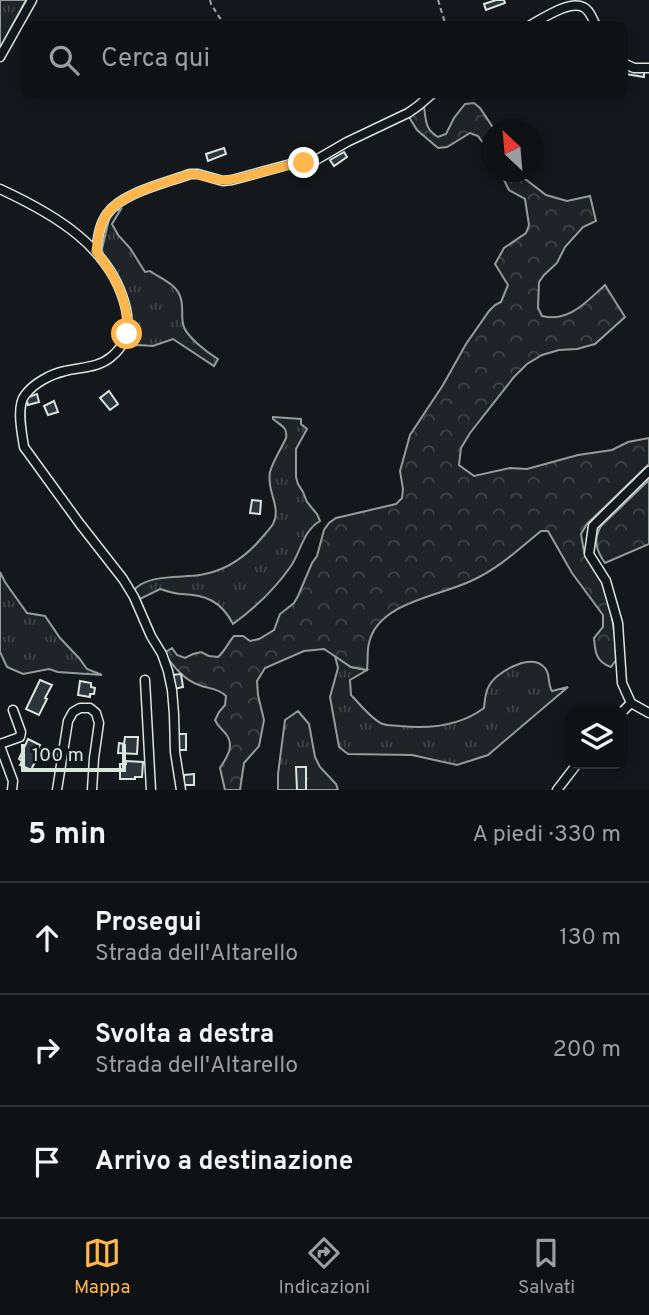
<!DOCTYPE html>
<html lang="it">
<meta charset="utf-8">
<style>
body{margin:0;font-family:Overpass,sans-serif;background:#1d2022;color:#f1f3f6}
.controls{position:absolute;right:21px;bottom:21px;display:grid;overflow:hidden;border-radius:14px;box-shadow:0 4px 10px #0003}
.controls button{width:63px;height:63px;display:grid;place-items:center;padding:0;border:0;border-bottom:2px solid #2f3234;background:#0f1215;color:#f1f3f6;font:35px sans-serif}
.compass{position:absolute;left:481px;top:119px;width:63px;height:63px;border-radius:50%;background:#0f1215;box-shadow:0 4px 10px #0003;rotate:334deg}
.scale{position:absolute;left:21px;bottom:18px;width:105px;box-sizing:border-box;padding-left:7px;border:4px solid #d8e6dc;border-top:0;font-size:19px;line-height:24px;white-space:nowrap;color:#d8e6dc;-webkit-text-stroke:5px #14181c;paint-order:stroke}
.stop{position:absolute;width:21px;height:21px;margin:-16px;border:5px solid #ffb74d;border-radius:50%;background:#fff}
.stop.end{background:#ffb74d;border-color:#fff;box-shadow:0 2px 7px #0008}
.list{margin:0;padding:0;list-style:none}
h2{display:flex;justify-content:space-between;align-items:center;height:91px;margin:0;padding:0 28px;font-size:30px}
h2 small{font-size:23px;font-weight:400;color:#9b9ea0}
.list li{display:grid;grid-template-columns:46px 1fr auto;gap:21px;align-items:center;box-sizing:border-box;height:112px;padding:0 28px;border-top:2px solid #2f3234}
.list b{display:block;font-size:26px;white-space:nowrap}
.list p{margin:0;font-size:23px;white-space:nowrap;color:#9b9ea0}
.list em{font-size:23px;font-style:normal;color:#9b9ea0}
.icon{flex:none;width:38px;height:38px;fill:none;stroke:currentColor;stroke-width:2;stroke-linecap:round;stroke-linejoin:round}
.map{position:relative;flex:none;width:649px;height:790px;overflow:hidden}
.search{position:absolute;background:#0f1215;box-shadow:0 4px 10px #0003;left:21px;right:21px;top:21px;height:77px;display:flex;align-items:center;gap:18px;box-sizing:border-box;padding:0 24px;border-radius:14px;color:#9b9ea0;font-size:26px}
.sheet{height:427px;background:#0f1215}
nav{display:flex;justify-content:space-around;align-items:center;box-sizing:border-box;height:98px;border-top:2px solid #2f3234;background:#0f1215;font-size:19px;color:#9b9ea0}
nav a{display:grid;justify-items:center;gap:4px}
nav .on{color:#ffb74d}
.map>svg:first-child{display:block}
</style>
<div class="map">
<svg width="649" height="790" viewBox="0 0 649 790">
<defs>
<pattern id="grass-tufts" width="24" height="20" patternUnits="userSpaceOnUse" patternTransform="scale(1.75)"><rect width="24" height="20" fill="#202428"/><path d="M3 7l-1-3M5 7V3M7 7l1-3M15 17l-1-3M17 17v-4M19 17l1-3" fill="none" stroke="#404447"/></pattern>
<pattern id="forest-crowns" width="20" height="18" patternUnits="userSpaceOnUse" patternTransform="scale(1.75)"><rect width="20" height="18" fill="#202428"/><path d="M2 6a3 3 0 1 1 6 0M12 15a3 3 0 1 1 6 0" fill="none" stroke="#404447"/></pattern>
</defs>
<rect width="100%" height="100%" fill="#14181c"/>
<path fill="url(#grass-tufts)" stroke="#939e99" stroke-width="2" d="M 0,0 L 26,0 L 0,48 Z
M 121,209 L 112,224 L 118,235 L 130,248 L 145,272 L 150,271 C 160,278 176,284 180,296 C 184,305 181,315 183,324 C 185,336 208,353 218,359 L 214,366 L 173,339 L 153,346 L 138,345 L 125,348 L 131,327 L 116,274 L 103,255 L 102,249 L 109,219 L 113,211 Z
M 273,417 L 301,419 L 301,424 L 307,429 L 296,449 L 296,477 L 298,484 L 303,492 L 307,502 L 317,514 L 320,521 C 303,531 301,551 291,566 C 275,589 255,608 233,624 C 221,601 206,595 182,594 C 174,594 167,591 160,589 L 140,599 L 134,590 C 148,574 180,578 200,575 C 225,571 243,559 259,541 C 264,535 269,530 273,524 C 282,507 266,491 270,472 C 273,461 281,449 286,438 C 288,427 280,425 273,419 Z
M 0,572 L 5,582 L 27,613 L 45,616 L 60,638 L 79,658 L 87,669 L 102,675 L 58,672 L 49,669 L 23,674 L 7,667 L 0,652 Z
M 335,656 L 351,667 L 367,670 L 350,680 L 351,695 C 359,703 373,721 383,724 C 388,726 395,725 400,726 C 429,729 460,726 484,708 C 485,700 485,692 489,686 C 496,672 529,654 543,666 C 551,672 547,683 552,691 L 568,687 L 488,755 L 457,765 L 412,755 L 348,754 L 339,747 L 330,697 L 338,668 Z
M 298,711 L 309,724 L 315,757 L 320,767 L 336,784 L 338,790 L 278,790 L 278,774 L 285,720 Z"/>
<path fill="url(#forest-crowns)" stroke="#939e99" stroke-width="2" d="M 474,103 L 480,108 L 494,129 L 491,130 L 491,154 L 478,136 L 470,133 L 447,147 L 438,148 L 417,130 L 409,117 L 424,106 C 426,121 425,129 438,137 L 446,134 L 454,118 L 465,104 Z
M 500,172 L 517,172 L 520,175 L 546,195 L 567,201 L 590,196 L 596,221 L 583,227 L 565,247 L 557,263 L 544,275 L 539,282 L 538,308 L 542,316 C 569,323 587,301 605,285 L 625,317 L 595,344 L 577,349 L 559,350 L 542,355 L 527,364 L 514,377 L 470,433 L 461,448 L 459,465 L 474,476 L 510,468 L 527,469 L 578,455 L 612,450 L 628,442 L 649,438 L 649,464 L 587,524 L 581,534 L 584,552 L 602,582 L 611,611 L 615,638 L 616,660 L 611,667 C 596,662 595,652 594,638 L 603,627 L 603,615 L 572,573 L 548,531 L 541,531 C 519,549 498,569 471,581 C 440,596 378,602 369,643 C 367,651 368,661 367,670 L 351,667 L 324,649 L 304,651 L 265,668 L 257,681 L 258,695 L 264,720 L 259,746 L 244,763 L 240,790 L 225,790 L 220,768 C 227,757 235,746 226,734 C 221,728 218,727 215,720 L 219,712 L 225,705 L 226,696 C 218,688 209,689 199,685 C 184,680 173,666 164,653 L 172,648 L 177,655 L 185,658 L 193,654 L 201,652 L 209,656 L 218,657 C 225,651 228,643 234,636 L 243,636 L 250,641 L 259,639 L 274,630 L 280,614 L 294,603 L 298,596 L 312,563 L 317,556 L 324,530 L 329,523 L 336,518 L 396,504 L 402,498 L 403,489 L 400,471 L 410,435 L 443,385 L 466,344 L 489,311 L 495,305 L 501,302 L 508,285 L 495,264 L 504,248 L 526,233 L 529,225 L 525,199 L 509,190 Z
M 649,480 L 649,544 L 605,563 C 596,550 593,540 601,526 Z"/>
<path fill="#2c363c" stroke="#d8e6dc" stroke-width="2" d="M 496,0 L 504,0 L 505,3 L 486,10 L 484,4 Z
M 625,69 L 644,72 L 644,77 L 625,74 Z
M 224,148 L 226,154 L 208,161 L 206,154 Z
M 344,152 L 347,157 L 334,166 L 330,160 Z
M 109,391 L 118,404 L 110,410 L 100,398 Z
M 37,394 L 39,402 L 28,405 L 26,398 Z
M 54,401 L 58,412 L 48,415 L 44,406 Z
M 252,500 L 261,501 L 260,514 L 250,513 Z
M 181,674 L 183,687 L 174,689 L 172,675 Z
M 40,680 L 52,685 L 45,698 L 47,699 L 39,715 L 26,709 Z
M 80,681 L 91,683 L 91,687 L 95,688 L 94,694 L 90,694 L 90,697 L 78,695 Z
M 179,734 L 186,734 L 186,750 L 179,750 Z
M 125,737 L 138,737 L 137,754 L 118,753 L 119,743 L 124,744 Z
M 28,739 L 40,745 L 36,753 L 39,754 L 31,770 L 20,765 L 22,761 L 19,759 Z
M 126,761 L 143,762 L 142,777 L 135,777 L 135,779 L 120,779 L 120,764 L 126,764 Z
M 296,767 L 306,767 L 306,790 L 297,790 Z
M 194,774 L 194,785 L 184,785 L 184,775 Z"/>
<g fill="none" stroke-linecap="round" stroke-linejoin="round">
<g stroke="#d8e6dc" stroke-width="11">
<path id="minor" d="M 529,26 C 542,19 569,0 583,7 C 590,10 593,20 596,26
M 0,57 L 32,0
M 623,63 L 634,68 L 649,68
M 0,189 C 54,214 112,247 126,309 C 130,328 126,345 111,357 C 98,368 81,367 65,371 C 51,374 34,383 25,395 C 16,406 22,434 24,447 L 80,524 L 123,579 L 134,597 L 151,636 L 162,654 L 168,671 L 172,690 L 174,714 L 175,752 L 181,790
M 96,251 C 98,239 99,225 107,214 C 121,193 166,183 190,174 L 198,174 L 223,181 L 232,180 L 287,165 L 316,160 L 347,142 L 408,113 L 418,106 L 433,93
M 649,471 L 593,526 L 589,554 L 606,581 L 618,623 L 622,683 L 631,703 L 649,713
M 145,680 L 151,790
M 623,711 L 631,703
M 0,744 L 20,737 L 21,732 L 13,710
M 0,746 L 13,781 L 12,790
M 57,790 L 68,721 L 73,712 L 80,708 L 90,708 L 96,713 L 99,723 L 94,758 L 92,790
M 557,790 L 577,764"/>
</g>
<path stroke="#9da8a2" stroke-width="2" stroke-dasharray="5 3.5" stroke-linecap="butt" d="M 210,0 L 211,4 L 225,26
M 438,0 L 446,26"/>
<use href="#minor" stroke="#14181c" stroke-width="8"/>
</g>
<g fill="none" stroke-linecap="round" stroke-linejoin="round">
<path stroke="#ffb74d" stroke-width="9" d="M 127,334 C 130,302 115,276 96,251 C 98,239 99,225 107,214 C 121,193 166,183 190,174 C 203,173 214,182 228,180 C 254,177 277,165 304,163"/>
</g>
</svg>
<div class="controls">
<button><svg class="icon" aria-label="layers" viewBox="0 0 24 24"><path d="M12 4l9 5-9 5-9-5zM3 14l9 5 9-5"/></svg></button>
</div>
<svg class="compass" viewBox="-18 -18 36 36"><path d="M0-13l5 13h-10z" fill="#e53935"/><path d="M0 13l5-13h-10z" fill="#9b9ea0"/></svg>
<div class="scale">100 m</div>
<div class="stop" style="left:127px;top:334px"></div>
<div class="stop end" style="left:304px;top:163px"></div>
<div class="search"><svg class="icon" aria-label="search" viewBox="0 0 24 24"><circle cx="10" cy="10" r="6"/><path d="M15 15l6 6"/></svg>Cerca qui</div>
</div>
<section class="sheet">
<h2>5 min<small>A piedi · 330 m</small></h2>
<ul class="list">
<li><svg class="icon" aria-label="ahead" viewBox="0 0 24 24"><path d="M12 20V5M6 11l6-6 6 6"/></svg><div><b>Prosegui</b><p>Strada dell'Altarello</p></div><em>130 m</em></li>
<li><svg class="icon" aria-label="right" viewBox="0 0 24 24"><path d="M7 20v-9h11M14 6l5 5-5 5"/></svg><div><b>Svolta a destra</b><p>Strada dell'Altarello</p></div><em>200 m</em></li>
<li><svg class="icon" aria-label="arrive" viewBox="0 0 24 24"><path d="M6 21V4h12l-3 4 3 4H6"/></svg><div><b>Arrivo a destinazione</b></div></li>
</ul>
</section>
<nav>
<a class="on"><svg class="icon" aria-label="map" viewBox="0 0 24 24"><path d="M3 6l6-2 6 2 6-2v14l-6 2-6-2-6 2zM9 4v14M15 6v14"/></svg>Mappa</a>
<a><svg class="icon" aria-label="directions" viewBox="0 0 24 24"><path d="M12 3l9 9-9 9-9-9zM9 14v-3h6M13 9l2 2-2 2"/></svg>Indicazioni</a>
<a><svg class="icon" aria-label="saved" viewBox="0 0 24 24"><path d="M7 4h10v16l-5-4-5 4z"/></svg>Salvati</a>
</nav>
